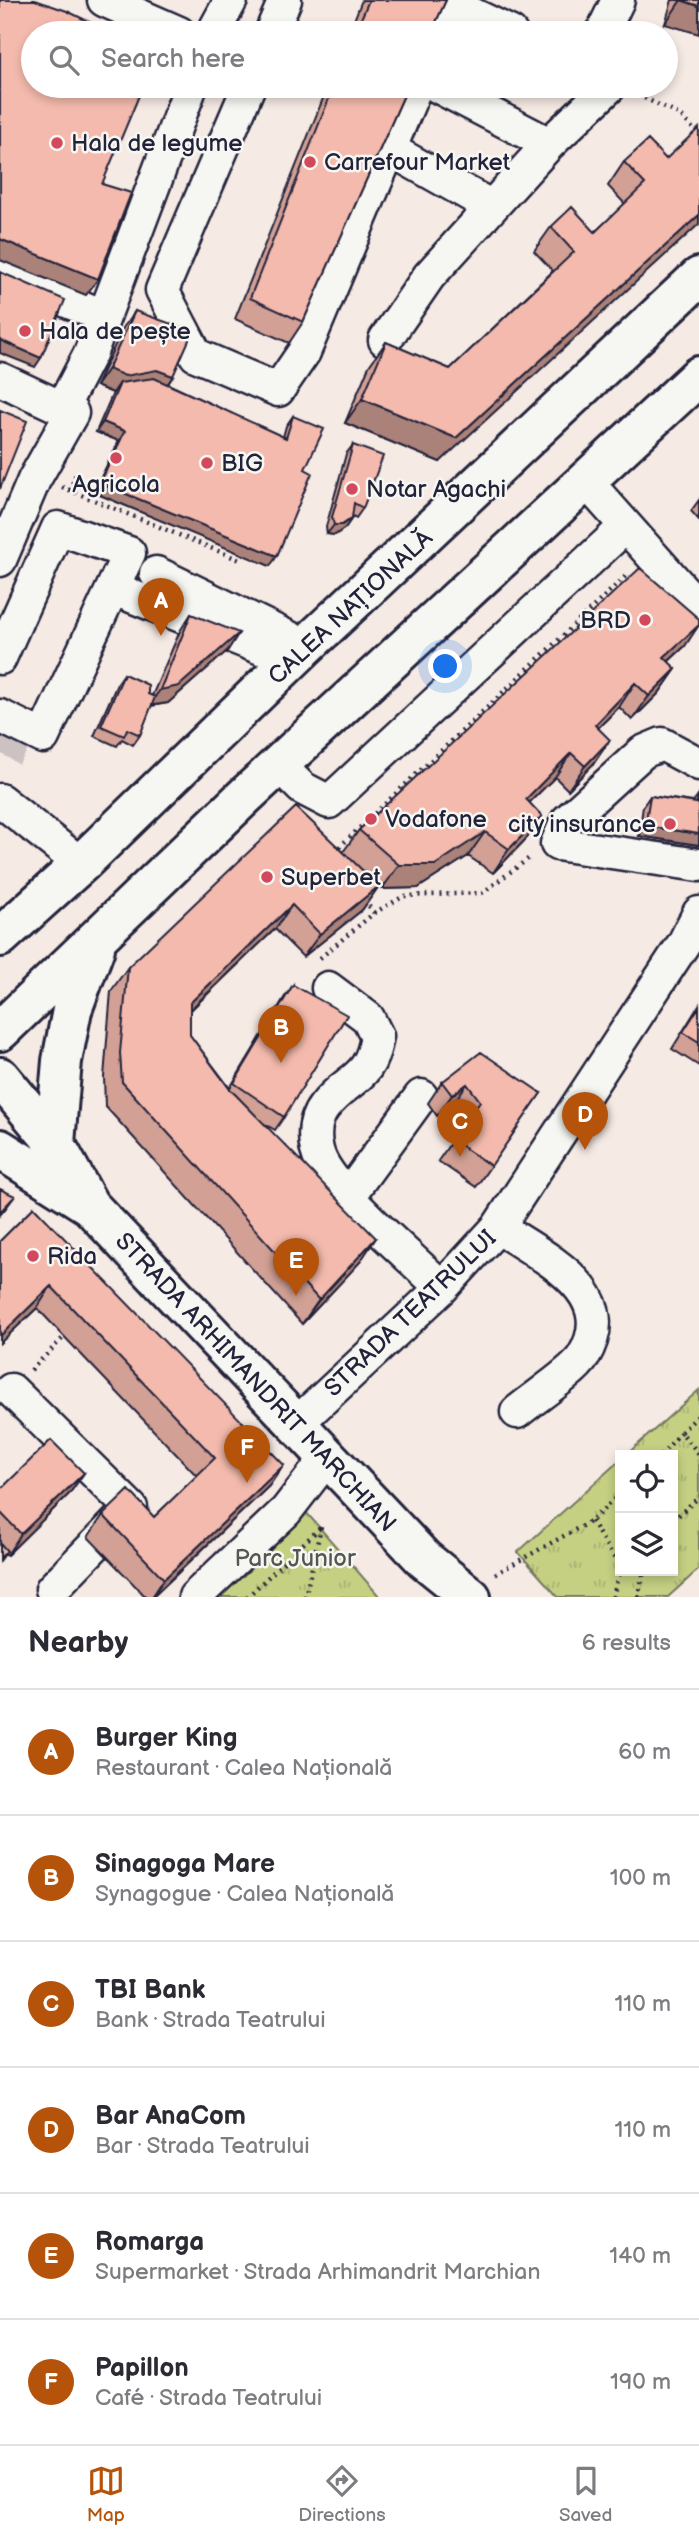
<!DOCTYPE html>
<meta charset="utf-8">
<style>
body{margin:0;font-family:"Balsamiq Sans",sans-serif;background:#f2f2f3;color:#2b2b33}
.controls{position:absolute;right:21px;bottom:21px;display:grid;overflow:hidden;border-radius:0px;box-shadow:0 4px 10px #0003}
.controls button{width:63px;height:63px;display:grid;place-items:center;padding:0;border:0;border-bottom:2px solid #e1e1e2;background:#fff;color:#2b2b33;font:35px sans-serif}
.you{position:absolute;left:446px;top:667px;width:24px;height:24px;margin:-18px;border:5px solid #fff;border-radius:50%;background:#1a73e8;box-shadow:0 0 0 10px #1a73e833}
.badge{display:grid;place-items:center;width:46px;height:46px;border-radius:50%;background:#b45309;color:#fff;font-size:23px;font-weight:700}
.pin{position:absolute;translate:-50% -58px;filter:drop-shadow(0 2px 4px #0008)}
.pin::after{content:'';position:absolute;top:37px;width:24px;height:21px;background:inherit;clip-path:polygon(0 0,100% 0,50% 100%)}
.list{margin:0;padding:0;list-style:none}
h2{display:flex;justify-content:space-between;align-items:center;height:91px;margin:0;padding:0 28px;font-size:30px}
h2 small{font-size:23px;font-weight:400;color:#7c7c81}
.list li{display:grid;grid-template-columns:46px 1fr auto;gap:21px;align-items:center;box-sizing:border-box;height:126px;padding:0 28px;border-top:2px solid #e1e1e2}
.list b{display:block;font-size:26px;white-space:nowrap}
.list p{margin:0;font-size:23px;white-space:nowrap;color:#7c7c81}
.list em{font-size:23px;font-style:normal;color:#7c7c81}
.icon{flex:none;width:38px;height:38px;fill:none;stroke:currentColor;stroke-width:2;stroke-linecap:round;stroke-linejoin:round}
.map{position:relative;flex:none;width:699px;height:1597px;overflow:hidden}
.search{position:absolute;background:#fff;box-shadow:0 4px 10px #0003;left:21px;right:21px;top:21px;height:77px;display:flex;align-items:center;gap:18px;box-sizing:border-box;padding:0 24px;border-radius:38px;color:#7c7c81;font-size:26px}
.sheet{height:847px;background:#fff}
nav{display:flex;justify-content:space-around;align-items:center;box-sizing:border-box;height:98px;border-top:2px solid #e1e1e2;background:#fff;font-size:19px;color:#7c7c81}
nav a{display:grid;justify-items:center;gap:4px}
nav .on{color:#b45309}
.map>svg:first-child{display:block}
</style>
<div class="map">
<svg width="699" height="1597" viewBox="0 0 699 1597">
<defs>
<pattern id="park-tufts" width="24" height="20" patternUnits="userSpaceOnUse" patternTransform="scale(1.75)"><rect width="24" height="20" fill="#c5d083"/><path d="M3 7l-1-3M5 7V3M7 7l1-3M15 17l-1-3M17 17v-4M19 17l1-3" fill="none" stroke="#a9b272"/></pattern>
</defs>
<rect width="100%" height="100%" fill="#f6eae4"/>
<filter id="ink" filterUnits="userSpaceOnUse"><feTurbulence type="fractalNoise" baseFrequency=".0143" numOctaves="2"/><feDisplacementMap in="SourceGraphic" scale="14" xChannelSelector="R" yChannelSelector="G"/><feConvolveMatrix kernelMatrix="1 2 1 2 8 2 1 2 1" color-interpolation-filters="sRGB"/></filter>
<g filter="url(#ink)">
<path fill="url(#park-tufts)" stroke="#74795f" stroke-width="2" d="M 699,1390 L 699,1569 L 668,1597 L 558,1597 L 518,1552 L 620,1460 L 620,1571 L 673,1571 L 673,1455 L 626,1455 Z
M 298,1503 L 380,1597 L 195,1597 Z"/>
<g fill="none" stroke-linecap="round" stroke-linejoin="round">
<path stroke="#ccc2c2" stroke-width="32" stroke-dasharray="32 16" stroke-linecap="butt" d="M 0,734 L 34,755 L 55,715"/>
<g stroke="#22223b" stroke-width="37">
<path id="minor" d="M 104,0 L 179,33
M 213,33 L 231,0
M 271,33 L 285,0
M 442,33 L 455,6 L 511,33
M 602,33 L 618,0
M 249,86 L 162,290 L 196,355 L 278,390 L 304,352 L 416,86
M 437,86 L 549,144
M 389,149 L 492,207
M 0,273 L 103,316
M 385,340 L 429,276 L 549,144 L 610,86
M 0,379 L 62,408
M 585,480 L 699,608
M 0,560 L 34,480 L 72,413 L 62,408 L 90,354 L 191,86
M 156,573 L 306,646
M 114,589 L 291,660
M 0,658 L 58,528 L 129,553 L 43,737 L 0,716
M 699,764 L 662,744 L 643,752 L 567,821 L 557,844 L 699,865
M 279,765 L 302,788 L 329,802 L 625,527
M 0,800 L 81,864
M 328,988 L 368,1018 L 377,1036 C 370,1082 348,1076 324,1107 C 312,1122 313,1146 322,1163 C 343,1201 409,1255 442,1288
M 349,1195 L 421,1096
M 498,1227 C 542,1257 623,1292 583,1357 C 574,1372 532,1399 517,1412
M 11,1390 L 131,1508 L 52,1589
M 295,1425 L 442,1288 L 498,1227 L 684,943 L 699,913
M 195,1597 L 286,1511 L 326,1459"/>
</g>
<g stroke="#22223b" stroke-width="44">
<path id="major" d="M 0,937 L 81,864 L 306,646 L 699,277
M 0,1031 L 246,795 L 699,376
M 0,1077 L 55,1143 L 89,1205 L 424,1559 L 471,1597
M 55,1143 L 62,1061 L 72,1010 L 95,948
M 0,1149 L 87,1204"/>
</g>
<path stroke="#22223b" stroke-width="4.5" stroke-dasharray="2 5" stroke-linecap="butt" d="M 638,95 L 680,115 L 699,135
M 62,487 L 240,560
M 70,490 L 77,471
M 334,852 L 628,574
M 374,913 L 404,896 L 482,893 L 532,856
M 320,958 L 374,913 L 365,901
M 31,1370 L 67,1334
M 681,1432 L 699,1415
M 661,1455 L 681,1432 L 699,1454
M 673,1520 L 699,1497
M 591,1521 L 620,1567
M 495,1574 L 591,1521 L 620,1494
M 247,1597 L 321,1527
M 305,1597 L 321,1527
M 613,1597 L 620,1567
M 638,1597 L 644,1571"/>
<use href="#minor" stroke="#f6f6f2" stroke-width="32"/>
<use href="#major" stroke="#f6f6f2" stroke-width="38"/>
</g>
<path fill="#d2a095" stroke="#22223b" stroke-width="2" d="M 362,0 L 446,0 L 431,33 L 349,33 Z
M 672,0 L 699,0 L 665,24 Z
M 328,86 L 408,86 L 303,322 L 289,343 L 235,319 Z
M 666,159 L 440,462 L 345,423 L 369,366 L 386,342 L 450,369 L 553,271 L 534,251 L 551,227 L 595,232 L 625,204 L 608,186 L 624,162 Z
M 135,311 L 173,376 L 168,384 L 283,437 L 286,426 L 293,416 L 305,469 L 270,566 L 100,495 L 96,487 L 119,441 L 96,432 L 113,393 L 96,386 L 123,328 Z
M 353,445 L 363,508 L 356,518 L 352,516 L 352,518 L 345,528 L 335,535 L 327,534 L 326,527 L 346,454 Z
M 699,500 L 699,520 L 691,511 Z
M 191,614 L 228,650 L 168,703 L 151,706 L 140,735 L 133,745 L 122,739 L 117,746 L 94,736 L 117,684 L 124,674 L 148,694 L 152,696 L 180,631 Z
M 685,646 L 668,662 L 676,669 L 659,693 L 632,720 L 619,707 L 598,728 L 594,763 L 568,790 L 555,777 L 529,803 L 542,816 L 525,840 L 493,873 L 468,856 L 418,888 L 382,889 L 364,872 L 379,886 L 362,910 L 303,957 L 275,929 L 190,1011 L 190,1035 L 230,1088 L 284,998 L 293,985 L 284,1117 L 275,1130 L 263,1123 L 360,1262 L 302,1324 L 105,1106 L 104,1077 L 111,991 L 128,967 L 343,852 L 359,830 Z
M 698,795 L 699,845 L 639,836 L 643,806 L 650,796 L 693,802 Z
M 699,1005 L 699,1066 L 672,1049 Z
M 442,1082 L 541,1093 L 476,1187 L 438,1161 L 465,1122 L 452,1105 L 437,1116 L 428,1103 Z
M 34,1207 L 269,1486 L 153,1597 L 146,1597 L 88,1537 L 103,1515 L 154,1517 L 197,1476 L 37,1308 L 0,1343 L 0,1241 Z
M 84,1473 L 69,1494 L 7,1555 L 5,1554 L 0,1561 L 0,1490 Z"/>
<path fill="#ab8279" stroke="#22223b" stroke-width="2" d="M 681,0 L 699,6 L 699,34 L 665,24 Z
M 699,215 L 699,224 L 440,462 L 345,423 L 362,399 L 456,438 Z
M 0,239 L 98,279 L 86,295 L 0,260 Z
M 0,340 L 41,358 L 35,367 L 0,353 Z
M 108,369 L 157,370 L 173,376 L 161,393 L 120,383 L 113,393 L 96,386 Z
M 103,422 L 125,431 L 119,441 L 96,432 Z
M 107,486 L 277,556 L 270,566 L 100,495 Z
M 352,518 L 345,528 L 335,535 L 327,534 L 334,525 Z
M 699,625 L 685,646 L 647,681 L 664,657 Z
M 239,633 L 228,650 L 168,703 L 148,706 L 160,690 Z
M 676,669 L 659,693 L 632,720 L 649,696 Z
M 635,683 L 619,707 L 578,748 L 595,725 Z
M 610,740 L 594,763 L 568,790 L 585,766 Z
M 571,753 L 555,777 L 509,823 L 526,799 Z
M 542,816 L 525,840 L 493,873 L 509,849 Z
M 645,826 L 699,834 L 699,845 L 639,836 Z
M 485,832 L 468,856 L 418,888 L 382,889 L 399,865 Z
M 379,886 L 362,910 L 303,957 L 320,934 Z
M 292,905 L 275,929 L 173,1026 L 190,1003 Z
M 467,1084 L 452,1105 L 437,1116 L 452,1095 Z
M 15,1196 L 5,1209 L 0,1215 L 0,1212 Z
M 376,1238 L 360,1262 L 302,1324 L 319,1300 Z
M 51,1286 L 37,1308 L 0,1343 L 0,1336 Z
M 284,1465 L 269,1486 L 152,1597 L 164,1579 Z
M 84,1473 L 69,1494 L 7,1555 L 21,1534 Z"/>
<path fill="#f4baad" stroke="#22223b" stroke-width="2" d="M 0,0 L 35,0 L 67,11 L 112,33 L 33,33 L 33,86 L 143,86 L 102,184 L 131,193 L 98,279 L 0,239 Z
M 369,0 L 446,0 L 431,33 L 355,33 Z
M 682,0 L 699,0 L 699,6 L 681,0 Z
M 334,86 L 408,86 L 303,322 L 250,298 Z
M 699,128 L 699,215 L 456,438 L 362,399 L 386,342 L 450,369 L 574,252 L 551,227 L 572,207 L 595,232 L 645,184 L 624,162 L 648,140 L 666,159 Z
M 0,272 L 65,300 L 41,358 L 0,340 Z
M 135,311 L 183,328 L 189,340 L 173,376 L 157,370 L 125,376 L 108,369 Z
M 154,378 L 286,438 L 293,416 L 324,429 L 305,469 L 312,473 L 277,556 L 107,486 L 103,477 L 125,431 L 103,422 L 120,383 Z
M 0,410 L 27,421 L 0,489 Z
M 353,445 L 383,456 L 363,508 L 354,503 L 352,518 L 342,525 L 334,525 L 332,517 Z
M 640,568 L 699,619 L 699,625 L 664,657 L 676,669 L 649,696 L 635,683 L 595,725 L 610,740 L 585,766 L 571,753 L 526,799 L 542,816 L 509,849 L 485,832 L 435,865 L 399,865 L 359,830 Z
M 191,614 L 239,633 L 179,686 L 160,690 Z
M 124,674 L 148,685 L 148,694 L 155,697 L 140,735 L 127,729 L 124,736 L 101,726 Z
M 698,795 L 699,834 L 645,826 L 650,796 L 697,803 Z
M 296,807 L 379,886 L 320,934 L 292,905 L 190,1003 L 190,1035 L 229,1088 L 376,1238 L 319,1300 L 122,1082 L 120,1053 L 128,967 Z
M 293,985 L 347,1015 L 284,1117 L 234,1083 Z
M 699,1007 L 699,1042 L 683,1032 Z
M 481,1052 L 541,1093 L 491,1166 L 453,1140 L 480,1101 L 467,1084 L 452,1095 L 442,1082 Z
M 0,1189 L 15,1196 L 0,1212 Z
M 34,1207 L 284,1465 L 164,1579 L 103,1515 L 129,1490 L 154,1517 L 215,1458 L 51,1286 L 0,1336 L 0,1241 Z
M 51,1440 L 84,1473 L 21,1534 L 0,1512 L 0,1490 Z
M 0,1543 L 7,1551 L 0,1558 Z"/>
</g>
<g fill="#d1495b" stroke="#f6f6f2" stroke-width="2.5">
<circle cx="57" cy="143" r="7"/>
<circle cx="310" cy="162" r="7"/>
<circle cx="25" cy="331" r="7"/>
<circle cx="116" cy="458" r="7"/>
<circle cx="207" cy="463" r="7"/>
<circle cx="352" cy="489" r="7"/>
<circle cx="645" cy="620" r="7"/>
<circle cx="371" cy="819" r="7"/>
<circle cx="670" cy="824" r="7"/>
<circle cx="267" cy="877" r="7"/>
<circle cx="33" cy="1256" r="7"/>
</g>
<g text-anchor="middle" stroke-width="5" stroke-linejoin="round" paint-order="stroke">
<g font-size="24" fill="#22223b" stroke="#f6f6f2" text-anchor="start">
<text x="71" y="151">Hala de legume</text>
<text x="324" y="170">Carrefour Market</text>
<text x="39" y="339">Hala de pește</text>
<text x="221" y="471">BIG</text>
<text x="116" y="492" text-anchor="middle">Agricola</text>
<text x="366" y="497">Notar Agachi</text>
<text x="631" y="628" text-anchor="end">BRD</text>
<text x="385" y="827">Vodafone</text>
<text x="656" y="832" text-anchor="end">city insurance</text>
<text x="281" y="885">Superbet</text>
<text x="47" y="1264">Rida</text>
</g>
<g font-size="24" fill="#22223b" stroke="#f6f6f2">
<text transform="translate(350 607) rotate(-43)" y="8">CALEA NAȚIONALĂ</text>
<text transform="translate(410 1313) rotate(-44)" y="8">STRADA TEATRULUI</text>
<text transform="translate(256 1382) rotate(47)" y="8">STRADA ARHIMANDRIT MARCHIAN</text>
</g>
<g font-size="24" fill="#535651" stroke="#f6f6f2">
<text x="295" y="1566">Parc Junior</text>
</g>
</g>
</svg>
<div class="controls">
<button><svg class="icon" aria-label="locate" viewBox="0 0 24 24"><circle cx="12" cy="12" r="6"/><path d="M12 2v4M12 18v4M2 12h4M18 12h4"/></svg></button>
<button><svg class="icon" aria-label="layers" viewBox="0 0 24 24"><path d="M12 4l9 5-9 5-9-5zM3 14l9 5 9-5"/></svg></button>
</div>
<div class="you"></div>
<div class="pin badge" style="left:161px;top:636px">A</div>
<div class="pin badge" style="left:281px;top:1063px">B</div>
<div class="pin badge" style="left:460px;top:1157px">C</div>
<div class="pin badge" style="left:585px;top:1150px">D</div>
<div class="pin badge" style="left:296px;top:1296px">E</div>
<div class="pin badge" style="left:247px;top:1483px">F</div>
<div class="search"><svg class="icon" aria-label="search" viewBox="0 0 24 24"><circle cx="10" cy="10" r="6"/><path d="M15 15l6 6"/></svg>Search here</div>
</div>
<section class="sheet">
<h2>Nearby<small>6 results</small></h2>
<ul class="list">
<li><span class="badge">A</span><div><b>Burger King</b><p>Restaurant · Calea Națională</p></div><em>60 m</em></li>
<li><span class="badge">B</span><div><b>Sinagoga Mare</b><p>Synagogue · Calea Națională</p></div><em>100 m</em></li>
<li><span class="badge">C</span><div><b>TBI Bank</b><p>Bank · Strada Teatrului</p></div><em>110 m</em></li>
<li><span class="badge">D</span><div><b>Bar AnaCom</b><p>Bar · Strada Teatrului</p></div><em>110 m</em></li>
<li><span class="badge">E</span><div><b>Romarga</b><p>Supermarket · Strada Arhimandrit Marchian</p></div><em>140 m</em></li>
<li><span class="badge">F</span><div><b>Papillon</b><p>Café · Strada Teatrului</p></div><em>190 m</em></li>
</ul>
</section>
<nav>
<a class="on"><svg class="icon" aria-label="map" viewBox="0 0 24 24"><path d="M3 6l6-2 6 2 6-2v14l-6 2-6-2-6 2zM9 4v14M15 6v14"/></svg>Map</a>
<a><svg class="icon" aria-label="directions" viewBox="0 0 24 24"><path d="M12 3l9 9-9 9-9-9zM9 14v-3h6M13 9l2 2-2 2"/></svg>Directions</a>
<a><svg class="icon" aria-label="saved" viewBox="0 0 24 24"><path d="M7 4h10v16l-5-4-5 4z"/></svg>Saved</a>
</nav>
